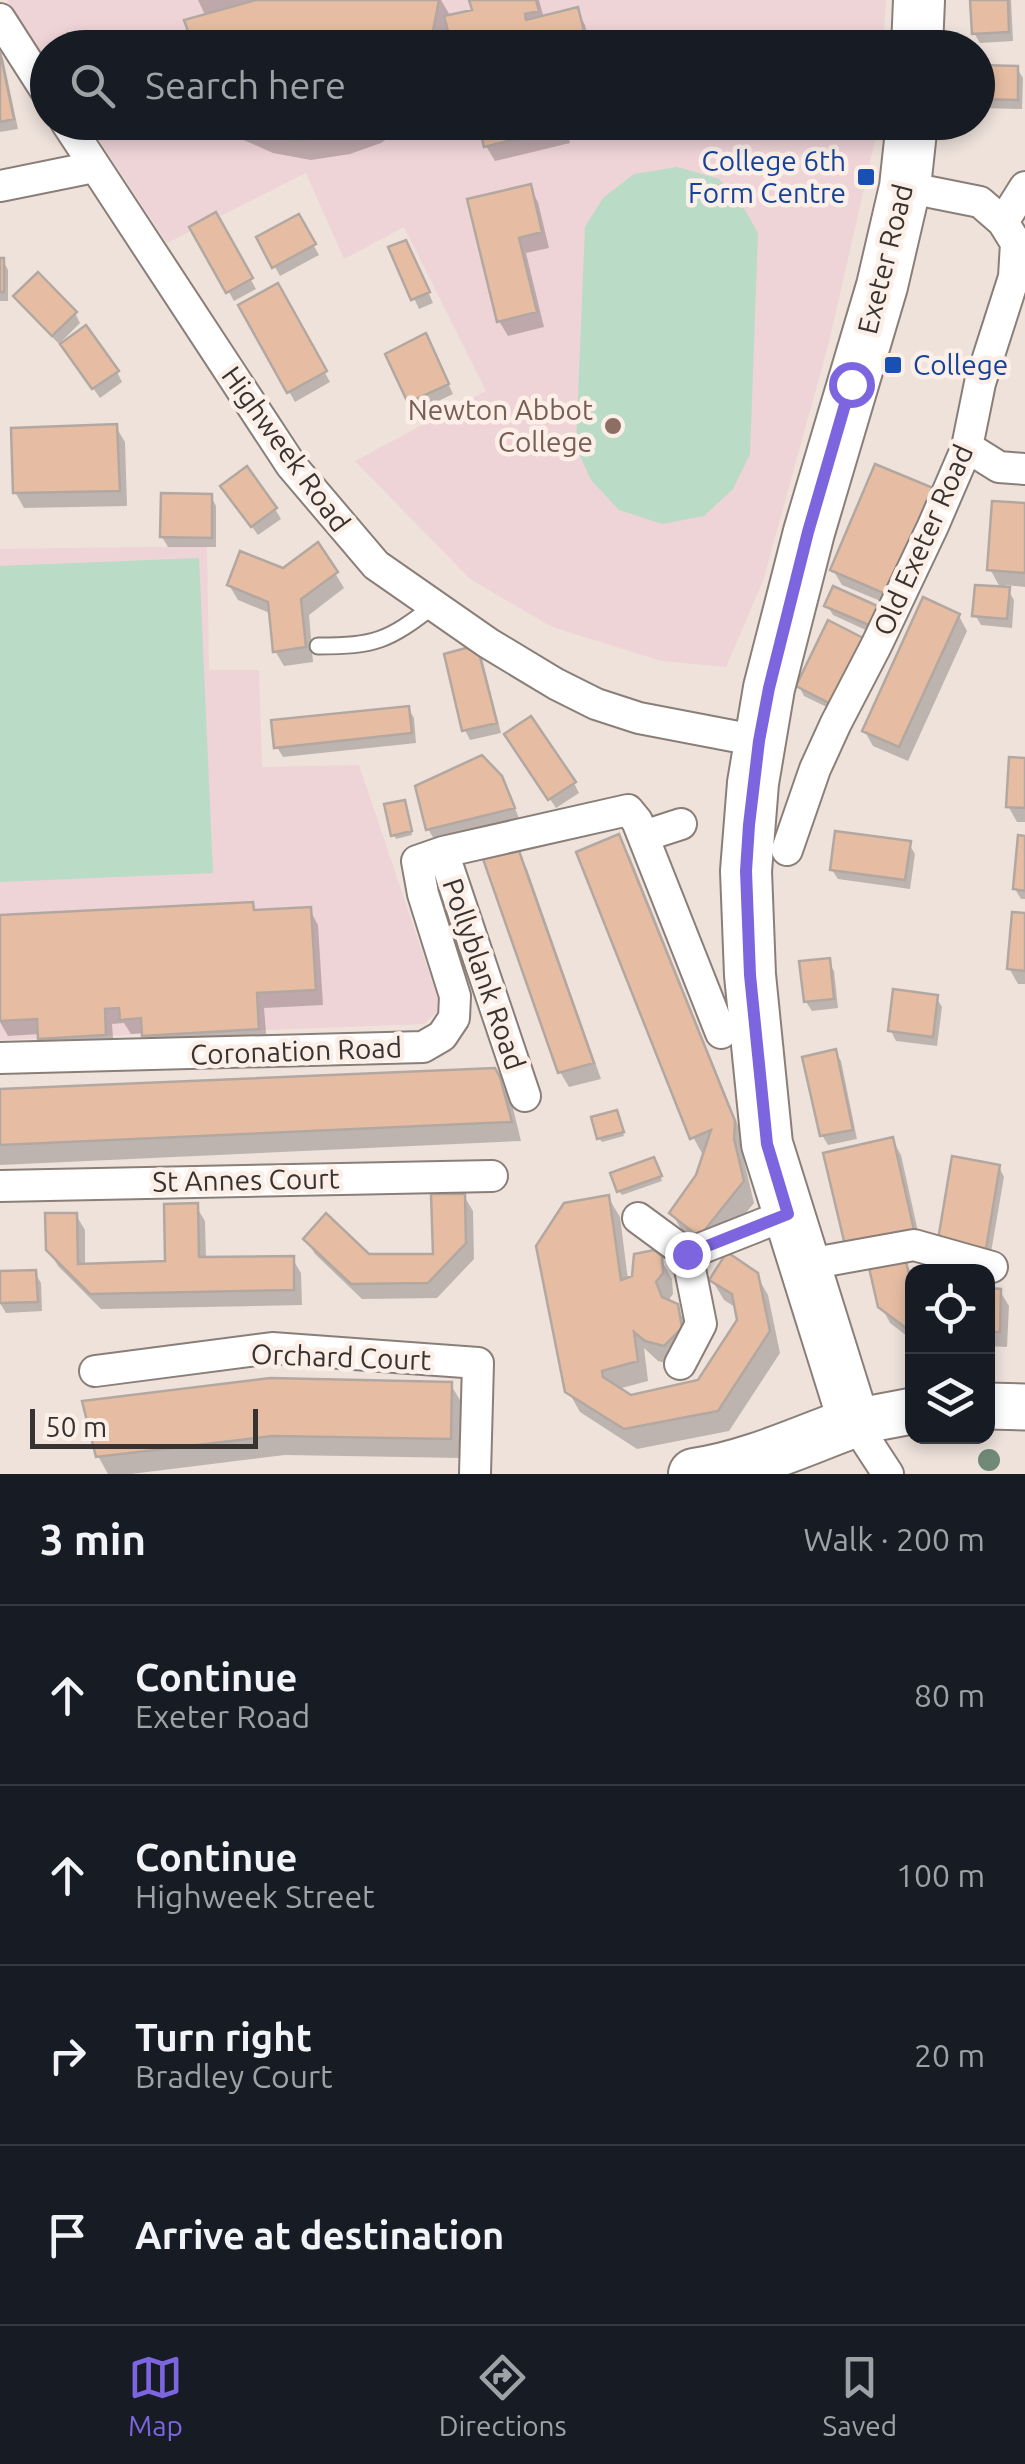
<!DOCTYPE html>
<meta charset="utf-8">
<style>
body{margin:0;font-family:Ubuntu,sans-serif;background:#242831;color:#f1f3f6}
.controls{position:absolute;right:30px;bottom:30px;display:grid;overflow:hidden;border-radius:20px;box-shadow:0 5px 15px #0003}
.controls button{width:90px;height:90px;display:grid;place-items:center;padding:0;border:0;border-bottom:2px solid #363941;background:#171b24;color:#f1f3f6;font:50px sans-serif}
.scale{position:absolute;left:30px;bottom:25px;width:228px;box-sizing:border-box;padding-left:10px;border:5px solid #383330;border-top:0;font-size:28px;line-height:35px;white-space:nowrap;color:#383330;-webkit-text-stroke:8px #fcefe8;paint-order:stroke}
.stop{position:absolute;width:30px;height:30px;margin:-22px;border:8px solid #7e65e0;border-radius:50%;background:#fff}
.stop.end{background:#7e65e0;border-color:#fff;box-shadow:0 2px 10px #0008}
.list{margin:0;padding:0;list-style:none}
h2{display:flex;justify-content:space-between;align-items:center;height:130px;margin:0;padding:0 40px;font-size:42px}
h2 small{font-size:32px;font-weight:400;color:#9ea1a6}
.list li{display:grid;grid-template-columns:65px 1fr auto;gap:30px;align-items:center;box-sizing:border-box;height:180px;padding:0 40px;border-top:2px solid #363941}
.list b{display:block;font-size:38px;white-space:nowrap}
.list p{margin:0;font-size:32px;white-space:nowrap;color:#9ea1a6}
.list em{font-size:32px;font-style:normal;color:#9ea1a6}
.icon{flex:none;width:55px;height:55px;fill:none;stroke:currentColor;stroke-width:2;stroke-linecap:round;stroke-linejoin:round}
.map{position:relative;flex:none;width:1025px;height:1474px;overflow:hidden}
.search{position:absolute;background:#171b24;box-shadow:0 5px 15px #0003;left:30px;right:30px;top:30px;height:110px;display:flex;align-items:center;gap:25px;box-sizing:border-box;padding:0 35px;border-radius:55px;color:#9ea1a6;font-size:38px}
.sheet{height:850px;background:#171b24}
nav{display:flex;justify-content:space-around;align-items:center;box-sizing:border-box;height:140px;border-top:2px solid #363941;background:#171b24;font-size:28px;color:#9ea1a6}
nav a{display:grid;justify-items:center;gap:5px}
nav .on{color:#7e65e0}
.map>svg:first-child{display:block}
</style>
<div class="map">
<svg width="1025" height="1474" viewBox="0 0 1025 1474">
<rect width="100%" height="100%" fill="#eee2db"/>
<path fill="#eed3d7" d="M 7,0 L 886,0 L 883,47 L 48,48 L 47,61 Z
M 88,123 L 879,123 L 829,342 L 763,581 L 726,667 L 662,661 L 552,627 L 470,579 L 355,461 L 486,391 L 404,227 L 344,259 L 306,173 L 167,243 Z
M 207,546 L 209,670 L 259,670 L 262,767 L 359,765 L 441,1008 L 424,1024 L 0,1040 L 0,549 Z"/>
<path fill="#badbc6" d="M 677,167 L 719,179 L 741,203 L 758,233 L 750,454 L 733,489 L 704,516 L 662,524 L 619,510 L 591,480 L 576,447 L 585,227 L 603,198 L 634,174 Z
M 199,558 L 213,873 L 0,882 L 0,566 Z"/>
<path fill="#0003" d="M 198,0 L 441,0 L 451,17 L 475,11 L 472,0 L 539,0 L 544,18 L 577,10 L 585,25 L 591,48 L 455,48 L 449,23 L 444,48 L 197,48 L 206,17 Z
M 973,0 L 1011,0 L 1013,41 L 980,43 L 974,33 Z
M 0,53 L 3,58 L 18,129 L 0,132 Z
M 978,68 L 1017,68 L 1023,78 L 1022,109 L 981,108 L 978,101 Z
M 219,122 L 411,122 L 381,143 L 350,154 L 311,160 L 273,153 L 237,137 Z
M 438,122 L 598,122 L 567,130 L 570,143 L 495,161 L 486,146 L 481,127 L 445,136 Z
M 529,186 L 538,202 L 549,248 L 526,253 L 544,327 L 508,336 L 499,321 Z
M 215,215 L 256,289 L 234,301 L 193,228 Z
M 298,217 L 319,255 L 280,276 L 259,238 Z
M 391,248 L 411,252 L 433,303 L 419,309 Z
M 0,260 L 3,260 L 8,270 L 8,301 L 0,301 Z
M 277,286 L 330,382 L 295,402 L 241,306 Z
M 16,296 L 75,313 L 80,323 L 59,344 L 22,306 Z
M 431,346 L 453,394 L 415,412 L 410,402 Z
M 69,354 L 117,372 L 122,382 L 100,398 Z
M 116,427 L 125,442 L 127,506 L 24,508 L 15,492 Z
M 876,467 L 897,608 L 842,585 L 833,570 Z
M 211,496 L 216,506 L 216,547 L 168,547 L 162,537 Z
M 229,496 L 275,509 L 281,519 L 258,535 Z
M 1025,505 L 1025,587 L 1005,585 L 1014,600 L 1012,628 L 981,625 L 975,615 L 1001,589 L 990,569 Z
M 283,571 L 335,573 L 344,588 L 309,615 L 313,662 L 284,666 L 275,651 L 272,614 L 238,600 L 229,585 Z
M 827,605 L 888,621 L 881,637 L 833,615 Z
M 959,616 L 967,631 L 908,761 L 873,746 L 864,730 Z
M 829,624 L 843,715 L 804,696 L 799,686 Z
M 476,648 L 482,658 L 501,733 L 470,740 L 465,730 Z
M 408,708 L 414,718 L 416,743 L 283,757 L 277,747 Z
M 513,744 L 574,783 L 579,793 L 556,808 Z
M 1025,760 L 1025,822 L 1017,822 L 1008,806 Z
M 509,794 L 521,823 L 437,844 L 428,829 Z
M 406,807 L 412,835 L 396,839 L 394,835 Z
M 618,838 L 630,857 L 745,1143 L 744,1161 L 754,1203 L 711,1256 L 683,1233 L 672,1213 L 698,1176 L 704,1157 L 693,1137 Z
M 1025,838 L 1025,899 L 1021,899 L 1015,889 Z
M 909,844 L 915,854 L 910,889 L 838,879 L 832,870 Z
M 518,853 L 527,869 L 601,1079 L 569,1087 L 560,1072 Z
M 252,904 L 257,913 L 310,910 L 318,925 L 323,1005 L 264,1008 L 267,1044 L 153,1050 L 144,1033 L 131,1034 L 124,1023 L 112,1024 L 114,1050 L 49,1054 L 40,1034 L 8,1036 L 0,1022 L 0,918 Z
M 1025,916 L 1025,984 L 1018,984 L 1009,968 Z
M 828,961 L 834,971 L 838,1008 L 812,1011 L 806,1002 Z
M 936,997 L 942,1007 L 937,1046 L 896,1041 L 891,1031 Z
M 835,1052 L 841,1061 L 857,1139 L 828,1145 L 822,1135 Z
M 493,1070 L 511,1100 L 521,1141 L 0,1165 L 0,1091 Z
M 619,1117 L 624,1136 L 602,1142 L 599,1138 Z
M 892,1139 L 901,1155 L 921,1245 L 900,1250 L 912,1275 L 912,1340 L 890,1323 L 881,1306 Z
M 656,1164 L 662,1181 L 622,1195 L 619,1191 Z
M 999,1167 L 1004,1177 L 990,1258 L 946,1250 Z
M 464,1196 L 473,1211 L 474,1259 L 437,1298 L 362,1299 L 315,1254 L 306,1239 L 368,1257 L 435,1256 Z
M 608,1197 L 620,1217 L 628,1280 L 660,1258 L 672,1279 L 673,1294 L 667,1302 L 676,1306 L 688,1327 L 676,1366 L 658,1361 L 644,1348 L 648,1381 L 618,1389 L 631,1397 L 700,1382 L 740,1321 L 738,1309 L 724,1300 L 712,1280 L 756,1274 L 768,1295 L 780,1353 L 729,1431 L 637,1449 L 580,1412 L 568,1391 Z
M 196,1206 L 205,1221 L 206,1259 L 292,1258 L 301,1273 L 302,1305 L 101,1309 L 58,1266 L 49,1250 L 76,1215 L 85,1230 L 85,1266 L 167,1264 Z
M 35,1273 L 41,1283 L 42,1311 L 6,1313 L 0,1303 L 0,1274 Z
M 988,1291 L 1000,1291 L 1009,1306 L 1007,1347 L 988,1346 Z
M 451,1385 L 463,1405 L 462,1458 L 285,1455 L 131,1474 L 108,1474 L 98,1456 Z"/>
<path fill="#e6bda2" stroke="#b3a8a1" stroke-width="2.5" d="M 256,0 L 439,0 L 433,31 L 426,48 L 194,48 L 184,20 Z
M 469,0 L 536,0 L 539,11 L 525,14 L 526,20 L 578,7 L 587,43 L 582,44 L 583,48 L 446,48 L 452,46 L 444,16 L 472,10 Z
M 970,0 L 1008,0 L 1009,32 L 972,34 Z
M 0,52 L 14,119 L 0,122 Z
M 978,65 L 1018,66 L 1018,100 L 978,99 Z
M 234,122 L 370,122 L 337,135 L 298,140 L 260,134 Z
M 478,122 L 562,122 L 563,127 L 484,147 Z
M 531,184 L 542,232 L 519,238 L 537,312 L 497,322 L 467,199 Z
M 216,212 L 253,278 L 226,293 L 189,227 Z
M 299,214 L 316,244 L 272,268 L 256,237 Z
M 406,240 L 430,292 L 411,300 L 388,247 Z
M 0,258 L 4,258 L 4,292 L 0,292 Z
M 38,272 L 77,312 L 52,336 L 13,296 Z
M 278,283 L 327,371 L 287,393 L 238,305 Z
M 86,325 L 119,371 L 92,389 L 60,344 Z
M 426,333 L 449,384 L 408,403 L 385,354 Z
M 117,424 L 120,491 L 13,493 L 11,428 Z
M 875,464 L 933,488 L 888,595 L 830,570 Z
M 247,466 L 277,508 L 251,527 L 220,486 Z
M 161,493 L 212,494 L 212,538 L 160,537 Z
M 992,501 L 1025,503 L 1025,573 L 987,570 Z
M 318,542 L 338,572 L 301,599 L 306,647 L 273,652 L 268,602 L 227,585 L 240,551 L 283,568 Z
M 975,585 L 1010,587 L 1007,619 L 972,616 Z
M 833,586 L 884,609 L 876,628 L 824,606 Z
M 923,597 L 960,614 L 899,747 L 862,731 Z
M 828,620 L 869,641 L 837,707 L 796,686 Z
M 477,645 L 497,723 L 462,731 L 444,654 Z
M 409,706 L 412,733 L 274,748 L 271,720 Z
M 531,716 L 576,782 L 548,800 L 504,734 Z
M 482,755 L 502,776 L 515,808 L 426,830 L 415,786 Z
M 1009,757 L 1025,758 L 1025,808 L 1006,807 Z
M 405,800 L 412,831 L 391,836 L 384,804 Z
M 835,831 L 911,841 L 905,880 L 830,870 Z
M 619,834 L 735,1121 L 734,1139 L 744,1181 L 699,1237 L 669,1213 L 696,1175 L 711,1130 L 690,1139 L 576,852 Z
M 1018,835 L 1025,836 L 1025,891 L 1013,889 Z
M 519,851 L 594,1063 L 558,1073 L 483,859 Z
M 253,902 L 254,910 L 311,907 L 316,990 L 257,993 L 259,1029 L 142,1036 L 141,1018 L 120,1020 L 119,1008 L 105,1009 L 106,1035 L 38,1039 L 37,1019 L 0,1021 L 0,915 Z
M 1012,912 L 1025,913 L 1025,971 L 1007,969 Z
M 830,958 L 834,999 L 804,1002 L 799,961 Z
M 893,989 L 938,995 L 933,1037 L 888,1031 Z
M 836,1049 L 853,1130 L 820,1136 L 802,1057 Z
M 495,1068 L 500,1077 L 512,1122 L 0,1145 L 0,1089 Z
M 617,1110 L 624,1132 L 597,1139 L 591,1117 Z
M 893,1137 L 914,1230 L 845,1245 L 823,1153 Z
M 952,1156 L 1000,1165 L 986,1249 L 938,1240 Z
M 654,1157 L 662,1176 L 617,1192 L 610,1173 Z
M 431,1194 L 465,1194 L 466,1243 L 428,1283 L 351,1284 L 303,1239 L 326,1213 L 369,1254 L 433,1254 Z
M 609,1195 L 621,1280 L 632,1276 L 634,1254 L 654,1250 L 662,1256 L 663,1273 L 656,1282 L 662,1297 L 678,1304 L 682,1328 L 664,1346 L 645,1341 L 634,1332 L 638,1361 L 602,1371 L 603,1377 L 631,1395 L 698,1380 L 737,1320 L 732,1294 L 709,1280 L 727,1252 L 758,1273 L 770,1331 L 718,1411 L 624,1429 L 565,1392 L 536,1246 L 564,1203 Z
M 198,1203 L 199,1257 L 294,1256 L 294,1290 L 90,1294 L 46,1250 L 45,1213 L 77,1213 L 78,1264 L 165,1261 L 164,1204 Z
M 903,1250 L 912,1286 L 912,1329 L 906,1328 L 878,1307 L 867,1259 Z
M 36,1270 L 38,1302 L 0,1303 L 0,1271 Z
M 988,1288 L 1001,1289 L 1000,1332 L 988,1332 Z
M 270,1378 L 452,1382 L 451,1439 L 272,1436 L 96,1457 L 82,1401 Z"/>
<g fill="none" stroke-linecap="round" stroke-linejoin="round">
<g stroke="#8a7f78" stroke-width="19">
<path id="lane" d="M 318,646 C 375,646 388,641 433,606"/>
</g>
<g stroke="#8a7f78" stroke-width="34">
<path id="street" d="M 0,19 L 48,94
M 66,122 L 291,465 L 376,565 L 488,643 L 556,684 L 596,704 L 639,718 L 759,741
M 0,186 L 94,167
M 905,187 L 980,202 L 1003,222
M 967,447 L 999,467 L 1025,469
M 644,836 L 681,824
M 787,850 L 815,769 L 836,723 L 876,646 L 933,526 L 967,447 L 980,383 L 1014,277 L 1016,243 L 1003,222 L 1025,187
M 443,852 L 525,1096
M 0,1058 L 423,1047 L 442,1036 L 454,1018 L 455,996 L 423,894 L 417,861 L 443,852 L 628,810 L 637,821 L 721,1033
M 0,1186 L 492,1176
M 638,1218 L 687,1254 L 788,1214
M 803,1265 L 914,1245 L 992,1267
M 680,1364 L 701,1324 L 687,1254
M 95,1371 L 272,1348 L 478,1363 L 475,1474
M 854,1422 L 888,1474"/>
</g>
<g stroke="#8a7f78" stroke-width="49">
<path id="secondary" d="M 988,1406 L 1025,1407
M 854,1422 L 912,1411"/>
</g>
<g stroke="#8a7f78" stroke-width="54">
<path id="primary" d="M 917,48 L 919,0
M 694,1474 C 749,1466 802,1441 854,1422 L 767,1144 L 750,975 L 746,871 L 753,783 L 769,688 L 809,532 L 882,286 L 905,187 L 912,122"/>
</g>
<use href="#lane" stroke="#fff" stroke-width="15"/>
<use href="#street" stroke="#fff" stroke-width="30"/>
<use href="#secondary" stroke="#fff" stroke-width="45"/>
<use href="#primary" stroke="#fff" stroke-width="50"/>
</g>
<circle fill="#718a78" cx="989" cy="1460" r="11"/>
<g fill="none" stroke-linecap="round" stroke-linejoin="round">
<path stroke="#7e65e0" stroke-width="12" d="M 687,1254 L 788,1214 L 767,1144 L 750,975 L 746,871 L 749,825 L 759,741 L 769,688 L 808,532 L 851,384"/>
</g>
<g fill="#1a4fb4" stroke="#fcefe8" stroke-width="4">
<rect x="856" y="167" width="20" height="20" rx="5"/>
<rect x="883" y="355" width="20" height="20" rx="5"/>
</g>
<circle fill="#8d6e63" stroke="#fcefe8" stroke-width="4" cx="613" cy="426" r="10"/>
<g text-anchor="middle" stroke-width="9" stroke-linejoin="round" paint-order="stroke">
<g font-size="28" fill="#164399" stroke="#fcefe8" text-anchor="end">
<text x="846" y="171">College 6th<tspan x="846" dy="32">Form Centre</tspan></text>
<text x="913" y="375" text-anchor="start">College</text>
</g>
<g font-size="28" fill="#383330" stroke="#fcefe8">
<text transform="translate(885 259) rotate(-76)" y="10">Exeter Road</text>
<text transform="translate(286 449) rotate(54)" y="10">Highweek Road</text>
<text transform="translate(923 540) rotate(-66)" y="10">Old Exeter Road</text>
<text transform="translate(484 974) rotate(71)" y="10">Pollyblank Road</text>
<text transform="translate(296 1051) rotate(-2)" y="10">Coronation Road</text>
<text transform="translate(246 1180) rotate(-1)" y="10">St Annes Court</text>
<text transform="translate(341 1357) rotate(2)" y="10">Orchard Court</text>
</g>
<g font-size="28" fill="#785e54" stroke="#fcefe8" text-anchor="end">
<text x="593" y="420">Newton Abbot<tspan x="593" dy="32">College</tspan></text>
</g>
</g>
</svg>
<div class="controls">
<button><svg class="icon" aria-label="locate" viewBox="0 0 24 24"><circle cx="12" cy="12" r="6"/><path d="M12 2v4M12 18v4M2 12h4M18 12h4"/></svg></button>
<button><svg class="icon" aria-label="layers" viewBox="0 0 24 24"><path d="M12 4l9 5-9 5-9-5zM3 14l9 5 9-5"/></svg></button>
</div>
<div class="scale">50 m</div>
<div class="stop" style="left:851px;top:384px"></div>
<div class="stop end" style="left:687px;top:1254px"></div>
<div class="search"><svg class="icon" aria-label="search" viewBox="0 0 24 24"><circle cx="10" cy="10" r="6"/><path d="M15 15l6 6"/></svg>Search here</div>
</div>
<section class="sheet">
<h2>3 min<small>Walk · 200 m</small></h2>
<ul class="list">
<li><svg class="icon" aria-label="ahead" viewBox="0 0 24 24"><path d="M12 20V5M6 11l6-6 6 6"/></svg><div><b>Continue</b><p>Exeter Road</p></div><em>80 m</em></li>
<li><svg class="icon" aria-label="ahead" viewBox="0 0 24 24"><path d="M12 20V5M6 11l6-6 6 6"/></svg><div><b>Continue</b><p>Highweek Street</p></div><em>100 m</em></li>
<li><svg class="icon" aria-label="right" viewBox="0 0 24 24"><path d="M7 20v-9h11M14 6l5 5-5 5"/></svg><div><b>Turn right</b><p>Bradley Court</p></div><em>20 m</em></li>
<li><svg class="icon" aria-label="arrive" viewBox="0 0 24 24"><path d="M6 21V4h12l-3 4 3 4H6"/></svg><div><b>Arrive at destination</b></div></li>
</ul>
</section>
<nav>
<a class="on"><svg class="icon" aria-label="map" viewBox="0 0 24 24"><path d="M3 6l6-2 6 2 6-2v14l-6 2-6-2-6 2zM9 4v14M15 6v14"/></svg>Map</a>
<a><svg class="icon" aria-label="directions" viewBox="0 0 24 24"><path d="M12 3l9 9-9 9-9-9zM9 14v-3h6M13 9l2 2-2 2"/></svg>Directions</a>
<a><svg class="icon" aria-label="saved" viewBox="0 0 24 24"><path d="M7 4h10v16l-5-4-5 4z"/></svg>Saved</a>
</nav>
